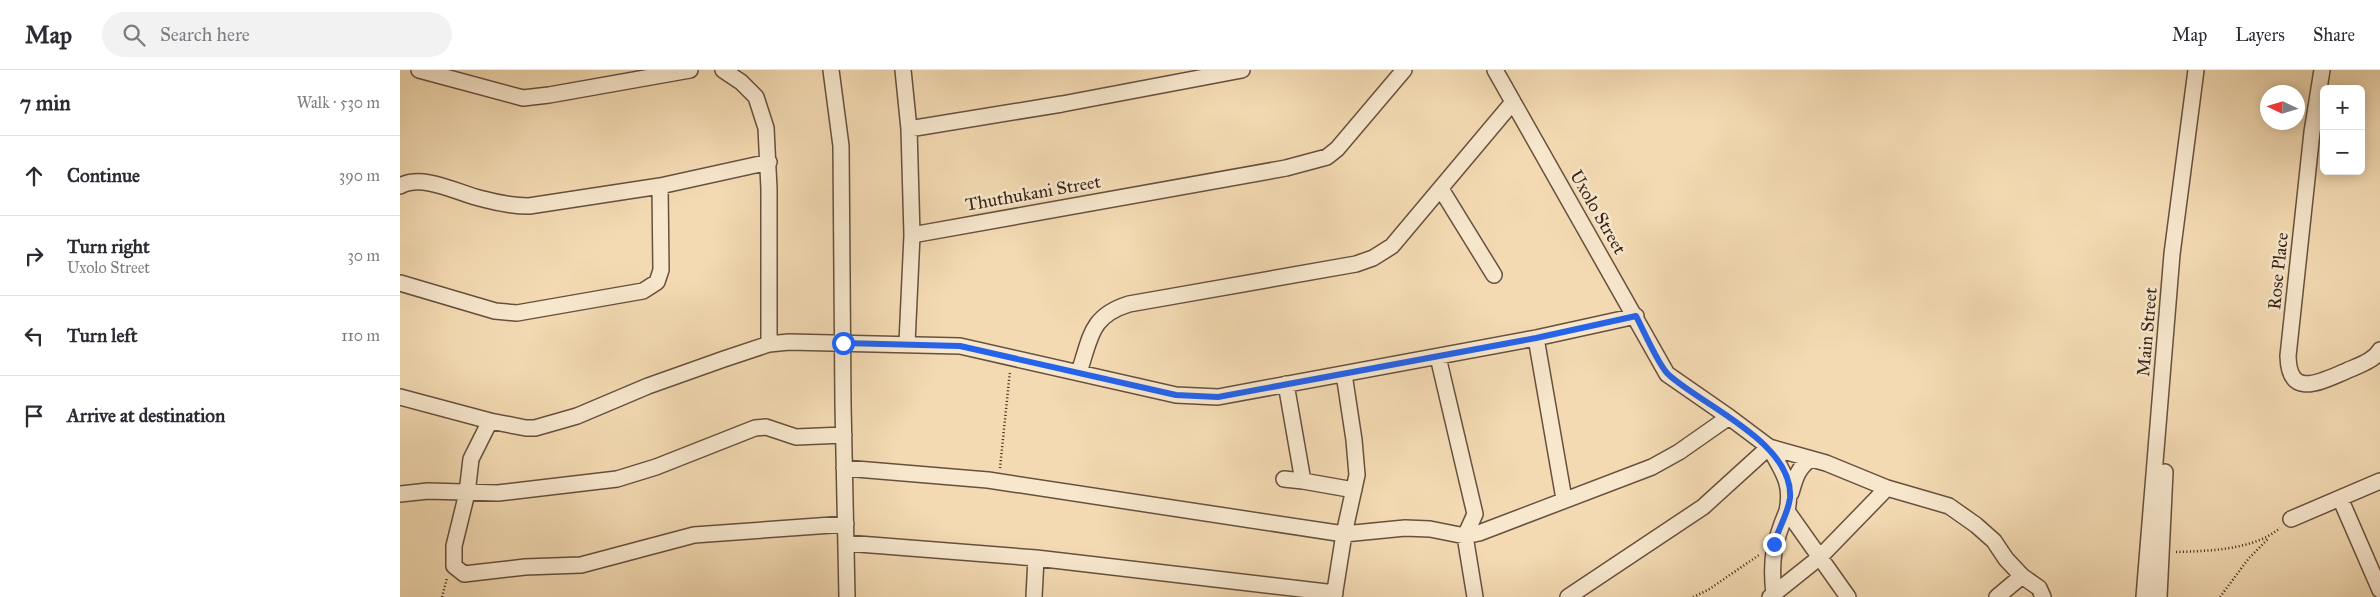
<!DOCTYPE html>
<meta charset="utf-8">
<style>
body{margin:0;font-family:"IM FELL Great Primer",serif;background:#f2f2f3;color:#2b2b33}
.controls{position:absolute;right:15px;top:15px;display:grid;overflow:hidden;border-radius:8px;box-shadow:0 2px 12px #0003}
.controls button{width:45px;height:45px;display:grid;place-items:center;padding:0;border:0;border-bottom:1px solid #e1e1e2;background:#fff;color:#2b2b33;font:25px sans-serif}
.compass{position:absolute;left:1860px;top:15px;width:45px;height:45px;border-radius:50%;background:#fff;box-shadow:0 2px 12px #0003;rotate:274deg}
.stop{position:absolute;width:15px;height:15px;margin:-11px;border:4px solid #2563eb;border-radius:50%;background:#fff}
.stop.end{background:#2563eb;border-color:#fff;box-shadow:0 1px 5px #0008}
.list{margin:0;padding:0;list-style:none}
h2{display:flex;justify-content:space-between;align-items:center;height:65px;margin:0;padding:0 20px;font-size:21px}
h2 small{font-size:16px;font-weight:400;color:#7c7c81}
.list li{display:grid;grid-template-columns:32px 1fr auto;gap:15px;align-items:center;box-sizing:border-box;height:80px;padding:0 20px;border-top:1px solid #e1e1e2}
.list b{display:block;font-size:19px;white-space:nowrap}
.list p{margin:0;font-size:16px;white-space:nowrap;color:#7c7c81}
.list em{font-size:16px;font-style:normal;color:#7c7c81}
.icon{flex:none;width:28px;height:28px;fill:none;stroke:currentColor;stroke-width:2;stroke-linecap:round;stroke-linejoin:round}
.map{position:relative;flex:none;width:1980px;height:527px;overflow:hidden}
header{display:flex;align-items:center;gap:30px;box-sizing:border-box;height:70px;padding:0 25px;background:#fff;border-bottom:1px solid #e1e1e2}
header strong{font-size:24px}
nav{display:flex;gap:28px;margin-inline-start:auto;font-size:18px}
.search{width:350px;height:45px;background:#f2f2f3;display:flex;align-items:center;gap:12px;box-sizing:border-box;padding:0 18px;border-radius:28px;color:#7c7c81;font-size:19px}
main{display:flex}
aside{flex:1;background:#fff}
.map>svg:first-child{display:block}
</style>
<header>
<strong>Map</strong>
<div class="search"><svg class="icon" aria-label="search" viewBox="0 0 24 24"><circle cx="10" cy="10" r="6"/><path d="M15 15l6 6"/></svg>Search here</div>
<nav><a>Map</a><a>Layers</a><a>Share</a></nav>
</header>
<main>
<aside>
<h2>7 min<small>Walk · 530 m</small></h2>
<ul class="list">
<li><svg class="icon" aria-label="ahead" viewBox="0 0 24 24"><path d="M12 20V5M6 11l6-6 6 6"/></svg><div><b>Continue</b></div><em>390 m</em></li>
<li><svg class="icon" aria-label="right" viewBox="0 0 24 24"><path d="M7 20v-9h11M14 6l5 5-5 5"/></svg><div><b>Turn right</b><p>Uxolo Street</p></div><em>30 m</em></li>
<li><svg class="icon" aria-label="left" viewBox="0 0 24 24"><path d="M17 20v-9H6M10 6l-5 5 5 5"/></svg><div><b>Turn left</b></div><em>110 m</em></li>
<li><svg class="icon" aria-label="arrive" viewBox="0 0 24 24"><path d="M6 21V4h12l-3 4 3 4H6"/></svg><div><b>Arrive at destination</b></div></li>
</ul>
</aside>
<div class="map">
<svg width="1980" height="527" viewBox="0 0 1980 527">
<rect width="100%" height="100%" fill="#f3dab2"/>
<filter id="stains"><feTurbulence type="fractalNoise" baseFrequency=".004" numOctaves="4"/><feColorMatrix values="0 0 0 0 .2 0 0 0 0 .09 0 0 0 0 .02 0 0 0 .5 -.17"/></filter>
<radialGradient id="worn" r=".72"><stop offset=".6" stop-color="#630" stop-opacity="0"/><stop offset="1" stop-color="#630" stop-opacity=".3"/></radialGradient>
<g fill="none" stroke-linecap="round" stroke-linejoin="round">
<g stroke="#67503e" stroke-width="18">
<path id="minor" d="M 19,0 L 123,28 L 149,25 L 290,0
M 323,0 L 341,12 L 356,27 L 366,58 L 369,119 L 369,274
M 431,0 L 441,76 L 443,334 L 447,527
M 503,0 L 509,59 L 512,165 L 507,273
M 1095,0 L 1267,304 L 1329,347 L 1369,377 L 1426,393 L 1487,418 L 1549,436 L 1576,455 L 1594,471 L 1606,489 L 1622,506 L 1639,518 L 1643,527
M 1922,0 L 1912,62 L 1888,286 C 1889,328 1918,313 1944,302 C 1956,296 1973,292 1980,280
M 509,59 L 662,34 L 842,0
M 0,116 C 24,103 59,124 83,129 C 98,133 114,136 129,136 L 260,116 L 369,92
M 1041,119 L 1094,205
M 512,165 L 886,98 L 927,87 L 937,79 L 1004,0
M 0,213 L 95,241 L 117,243 L 243,221 L 257,212 L 261,200 L 260,116
M 1136,268 L 1164,429
M 1038,287 L 1075,444 L 1065,466 L 1075,527
M 679,302 C 691,267 690,246 729,234 L 956,194 L 973,188 L 992,176 L 1113,32
M 0,327 L 90,351 L 126,358 L 135,358 L 177,346 L 248,316 L 324,289 L 369,274 L 389,272 L 560,276 L 776,325 L 818,327 L 1136,268 L 1236,246
M 90,351 L 71,389 L 67,423 L 54,476 L 54,496 L 64,504 L 125,497 L 181,495 L 294,465 L 446,454
M 444,398 L 588,410 L 944,464 L 1005,458 L 1030,459 L 1065,466 L 1079,463 L 1252,397 L 1279,382 L 1329,347
M 884,409 L 903,411 L 886,314
M 903,411 L 954,420
M 1391,423 C 1395,409 1398,397 1411,389
M 0,424 L 28,421 L 98,423 L 217,409 L 256,397 L 355,358 L 366,357 L 396,367 L 444,365
M 1940,428 L 1980,520
M 1891,449 L 1980,411
M 446,473 L 636,488 L 935,523
M 1374,524 C 1370,490 1374,472 1387,441
M 634,527 L 636,488
M 934,527 L 944,464 L 957,405 L 954,370 L 944,304
M 1168,527 L 1303,437 L 1369,377 C 1382,401 1393,413 1387,441 L 1448,527
M 1370,527 L 1420,487 L 1487,418
M 1597,527 L 1622,506
M 1744,527 L 1772,184 L 1796,0
M 1759,527 L 1765,402"/>
</g>
<path stroke="#382217" stroke-width="2.5" stroke-dasharray="1 2.5" stroke-linecap="butt" d="M 600,398 L 610,301
M 1776,482 C 1809,481 1854,480 1880,458
M 42,527 L 47,508
M 1293,527 L 1308,520 L 1359,485
M 1820,527 L 1849,488 L 1869,468"/>
<use href="#minor" stroke="#f7e7cd" stroke-width="15"/>
</g>
<g fill="none" stroke-linecap="round" stroke-linejoin="round">
<path stroke="#2563eb" stroke-width="6" d="M 443,273 L 560,276 L 776,325 L 818,327 L 1136,268 L 1236,246 C 1243,259 1259,297 1269,305 C 1303,336 1394,373 1390,428 C 1388,444 1378,459 1374,474"/>
</g>
<g text-anchor="middle" stroke-width="5" stroke-linejoin="round" paint-order="stroke">
<g font-size="18" fill="#382217" stroke="#f7e7cd">
<text transform="translate(633 123) rotate(-10)" y="6">Thuthukani Street</text>
<text transform="translate(1198 142) rotate(60)" y="6">Uxolo Street</text>
<text transform="translate(1878 201) rotate(-84)" y="6">Rose Place</text>
<text transform="translate(1747 262) rotate(-85)" y="6">Main Street</text>
</g>
</g>
<rect width="100%" height="100%" filter="url(#stains)"/>
<rect width="100%" height="100%" fill="url(#worn)"/>
</svg>
<div class="controls">
<button>+</button>
<button>−</button>
</div>
<svg class="compass" viewBox="-18 -18 36 36"><path d="M0-13l5 13h-10z" fill="#e53935"/><path d="M0 13l5-13h-10z" fill="#7c7c81"/></svg>
<div class="stop" style="left:443px;top:273px"></div>
<div class="stop end" style="left:1374px;top:474px"></div>
</div>
</main>
